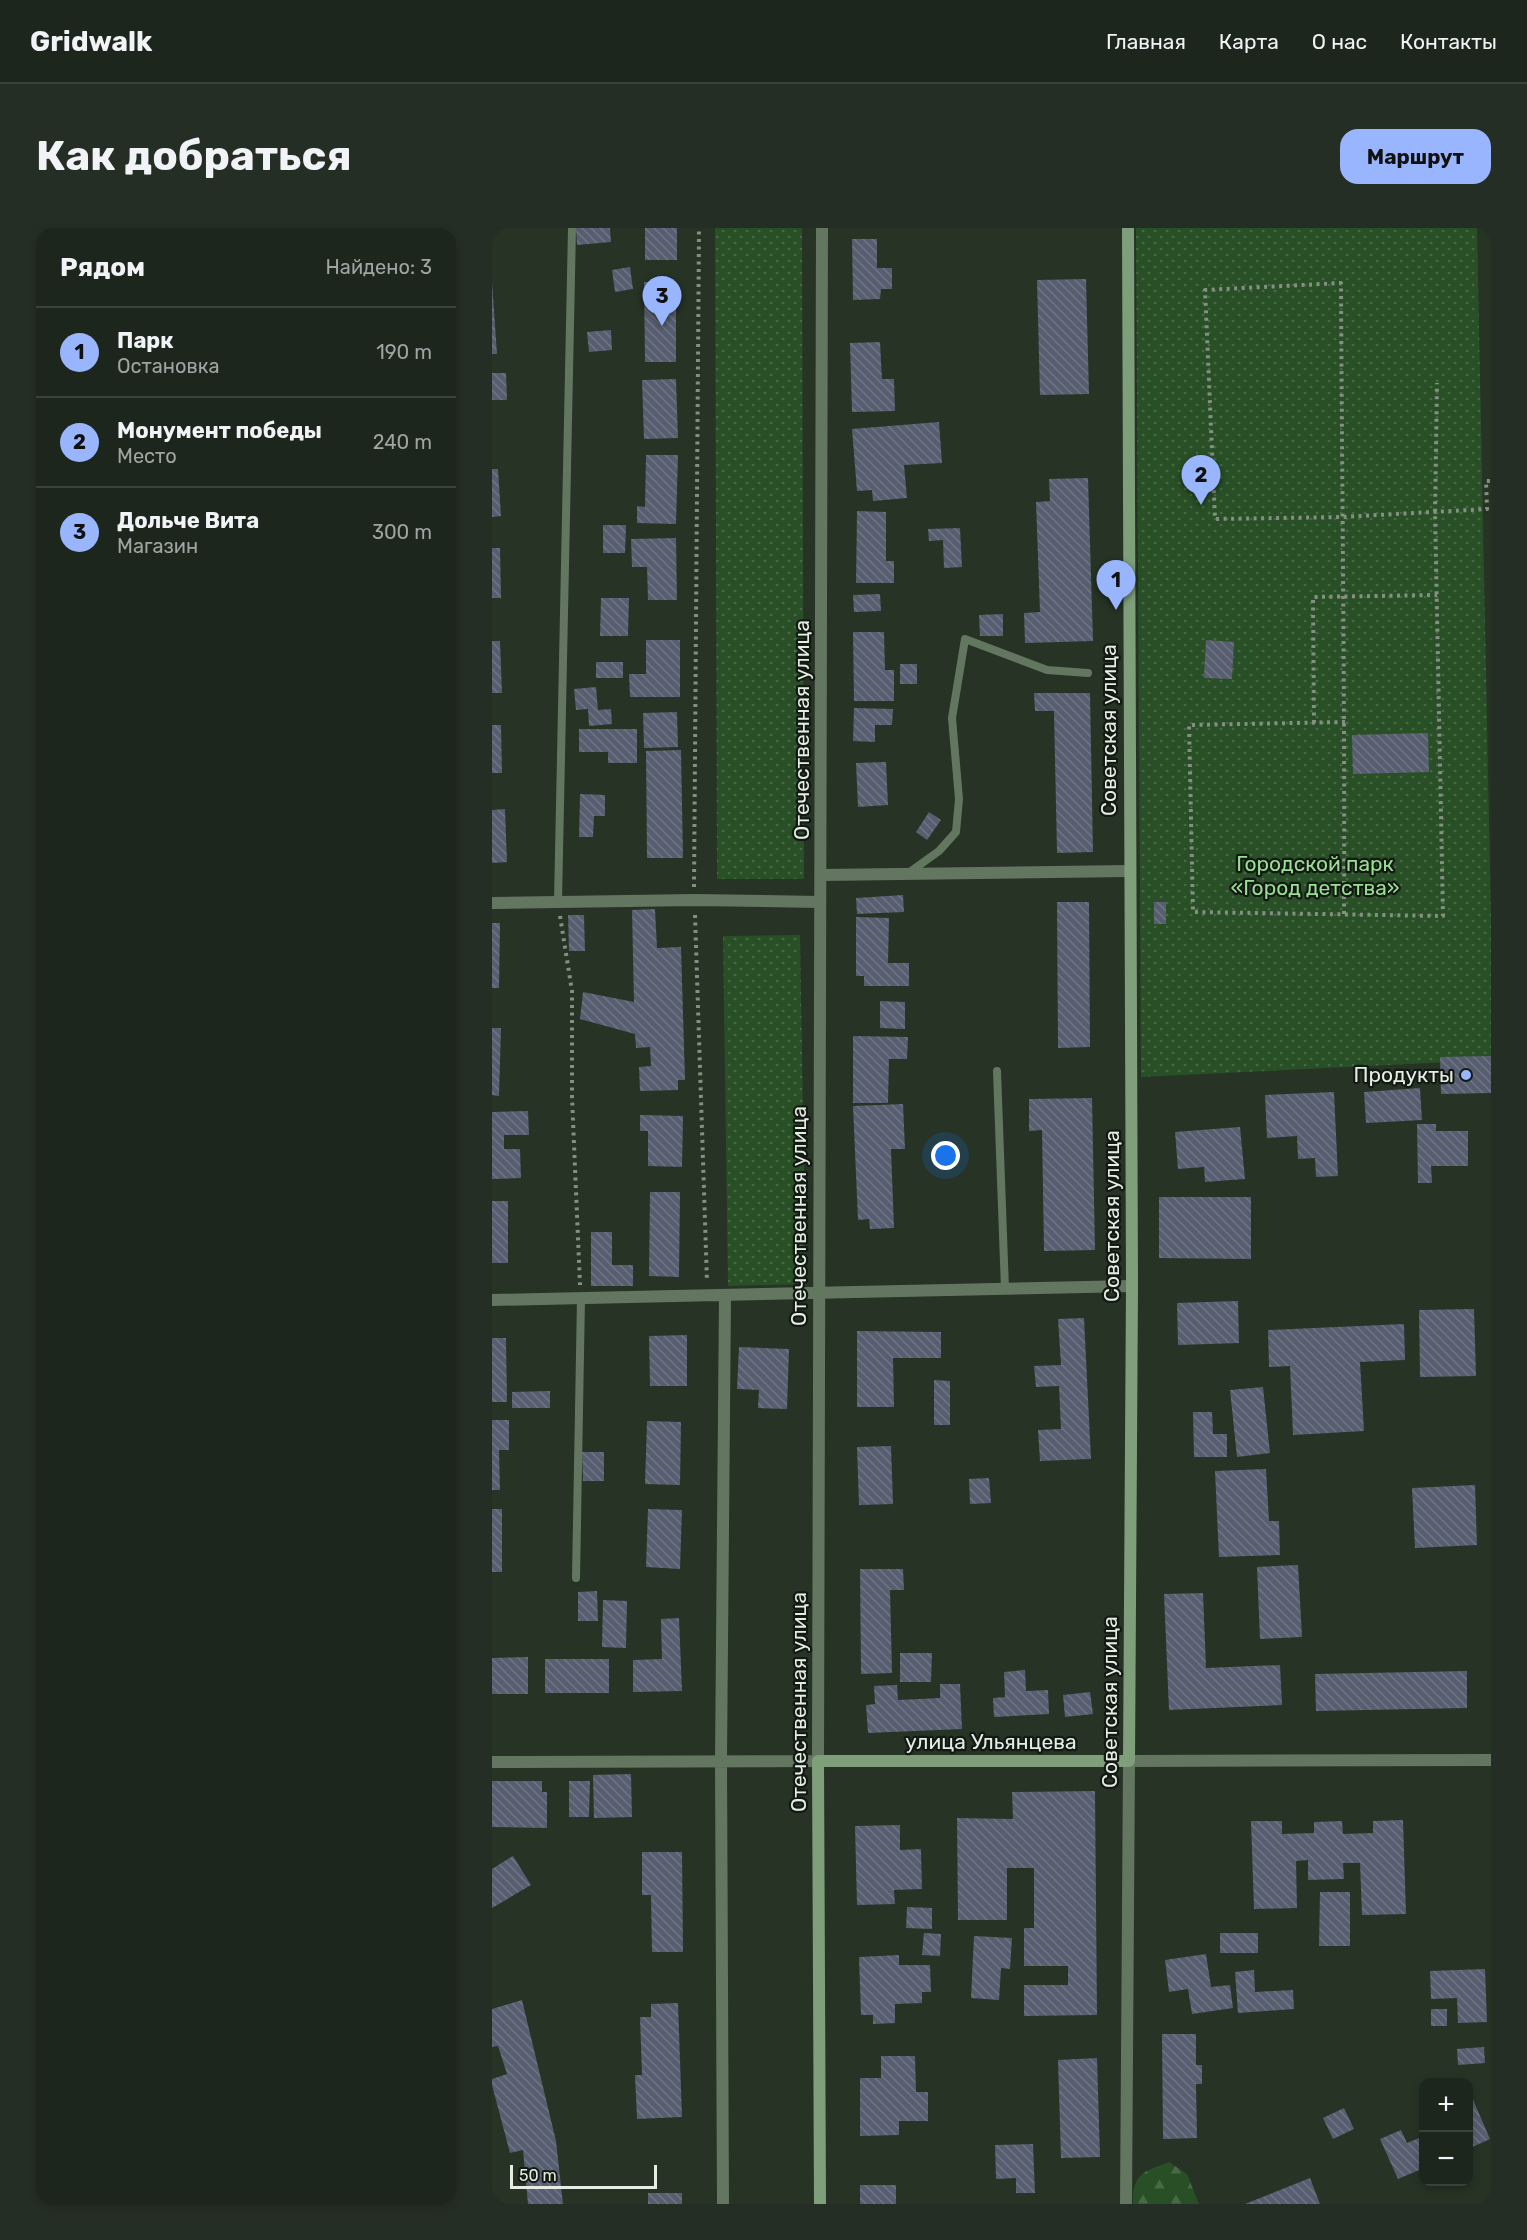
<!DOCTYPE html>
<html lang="ru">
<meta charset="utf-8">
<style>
body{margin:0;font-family:Rubik,sans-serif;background:#252e25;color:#f1f3f6}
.controls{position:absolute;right:18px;bottom:18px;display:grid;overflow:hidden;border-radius:12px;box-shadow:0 3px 9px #0003}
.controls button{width:54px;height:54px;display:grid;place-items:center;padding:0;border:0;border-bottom:2px solid #3a433b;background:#1c261c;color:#f1f3f6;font:30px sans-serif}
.scale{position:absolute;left:18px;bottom:15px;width:147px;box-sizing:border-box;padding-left:6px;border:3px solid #e5ede4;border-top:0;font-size:16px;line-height:21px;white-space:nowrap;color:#e5ede4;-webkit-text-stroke:4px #131913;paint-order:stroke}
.you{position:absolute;left:454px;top:928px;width:21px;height:21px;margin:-15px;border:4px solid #fff;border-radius:50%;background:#1a73e8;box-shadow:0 0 0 9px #1a73e833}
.badge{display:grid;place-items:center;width:39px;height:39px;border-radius:50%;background:#98b5fd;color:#111;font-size:20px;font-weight:700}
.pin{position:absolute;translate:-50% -50px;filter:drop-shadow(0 2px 3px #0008)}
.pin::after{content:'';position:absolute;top:32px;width:21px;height:18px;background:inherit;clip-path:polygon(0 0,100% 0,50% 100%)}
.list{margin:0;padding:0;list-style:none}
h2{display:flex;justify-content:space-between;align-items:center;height:78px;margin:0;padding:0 24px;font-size:26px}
h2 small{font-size:20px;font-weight:400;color:#a0a5a3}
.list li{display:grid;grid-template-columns:39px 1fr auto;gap:18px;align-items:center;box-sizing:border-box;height:90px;padding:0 24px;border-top:2px solid #3a433b}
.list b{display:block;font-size:22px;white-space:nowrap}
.list p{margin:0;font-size:20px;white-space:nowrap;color:#a0a5a3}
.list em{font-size:20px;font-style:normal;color:#a0a5a3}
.map{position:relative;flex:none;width:999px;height:1976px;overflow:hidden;border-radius:18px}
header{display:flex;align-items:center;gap:36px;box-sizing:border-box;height:84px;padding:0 30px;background:#1c261c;border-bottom:2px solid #3a433b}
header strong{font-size:28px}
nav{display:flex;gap:33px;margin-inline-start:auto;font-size:21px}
.intro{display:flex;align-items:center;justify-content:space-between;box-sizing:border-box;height:144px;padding:0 36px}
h1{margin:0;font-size:42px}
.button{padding:15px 27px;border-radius:18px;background:#98b5fd;color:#111;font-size:21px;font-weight:700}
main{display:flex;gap:36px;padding:0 36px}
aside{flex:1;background:#1c261c;border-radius:18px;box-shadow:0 3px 9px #0003}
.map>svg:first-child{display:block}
</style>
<header>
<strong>Gridwalk</strong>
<nav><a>Главная</a><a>Карта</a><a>О нас</a><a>Контакты</a></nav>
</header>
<div class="intro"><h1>Как добраться</h1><a class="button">Маршрут</a></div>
<main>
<aside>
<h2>Рядом<small>Найдено: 3</small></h2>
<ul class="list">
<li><span class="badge">1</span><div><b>Парк</b><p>Остановка</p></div><em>190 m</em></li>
<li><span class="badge">2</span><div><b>Монумент победы</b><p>Место</p></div><em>240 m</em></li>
<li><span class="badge">3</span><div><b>Дольче Вита</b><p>Магазин</p></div><em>300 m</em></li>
</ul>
</aside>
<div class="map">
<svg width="999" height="1976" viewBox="0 0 999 1976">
<defs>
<pattern id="forest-firs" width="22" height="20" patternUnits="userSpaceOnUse" patternTransform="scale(1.5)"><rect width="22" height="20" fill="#294f26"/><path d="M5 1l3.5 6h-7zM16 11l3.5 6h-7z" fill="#486945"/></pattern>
<pattern id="park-dots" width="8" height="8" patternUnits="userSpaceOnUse" patternTransform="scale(1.5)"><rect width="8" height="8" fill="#294f26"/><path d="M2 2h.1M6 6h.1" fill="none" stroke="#486945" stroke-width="1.8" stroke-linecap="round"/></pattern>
<pattern id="building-back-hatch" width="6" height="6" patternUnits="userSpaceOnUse" patternTransform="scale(1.5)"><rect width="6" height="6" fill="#575e70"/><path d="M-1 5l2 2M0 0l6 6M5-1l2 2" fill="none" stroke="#6f7584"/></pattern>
</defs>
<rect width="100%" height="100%" fill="#263325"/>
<path fill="url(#forest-firs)" d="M 677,1934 L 695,1946 L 707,1976 L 641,1976 C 640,1946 652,1943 677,1934 Z"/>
<path fill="url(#park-dots)" d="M 223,0 L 310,0 L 312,651 L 225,651 Z
M 644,0 L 985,0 L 999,692 L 999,832 L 649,849 Z
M 308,707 L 314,1056 L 236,1058 L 231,708 Z"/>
<path fill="url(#building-back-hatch)" d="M 84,0 L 118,0 L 119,14 L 85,17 Z
M 153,0 L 185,0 L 185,32 L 153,32 Z
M 360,11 L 385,11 L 385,40 L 400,40 L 400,61 L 389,61 L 388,71 L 361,72 Z
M 138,39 L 141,61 L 123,64 L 120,42 Z
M 594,51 L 597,166 L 548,167 L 545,52 Z
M 0,54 L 5,126 L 0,126 Z
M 152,54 L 184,54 L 184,134 L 153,134 Z
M 119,102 L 120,122 L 97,124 L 95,104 Z
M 388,114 L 390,151 L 402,151 L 403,183 L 360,184 L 358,115 Z
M 0,145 L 14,145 L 15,172 L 0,172 Z
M 184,151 L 186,210 L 152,211 L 150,152 Z
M 447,194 L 450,235 L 412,237 L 415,270 L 381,273 L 380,262 L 365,263 L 360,201 Z
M 154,227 L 186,227 L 184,296 L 145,295 L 145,278 L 153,279 Z
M 0,241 L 6,241 L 9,288 L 0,289 Z
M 596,250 L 601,413 L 533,415 L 532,385 L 548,384 L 544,274 L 558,273 L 557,251 Z
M 365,283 L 394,284 L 394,333 L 402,333 L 402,355 L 364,355 Z
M 111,297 L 134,297 L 133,325 L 111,325 Z
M 468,300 L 470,339 L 452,340 L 451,312 L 437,313 L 436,301 Z
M 184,310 L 185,372 L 156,372 L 155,339 L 140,339 L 139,311 Z
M 0,320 L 8,320 L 9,370 L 0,370 Z
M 388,366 L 389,383 L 362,384 L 361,367 Z
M 109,370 L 137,370 L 136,408 L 108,408 Z
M 511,386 L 511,408 L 488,408 L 487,387 Z
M 361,404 L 392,404 L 393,442 L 402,442 L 402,473 L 362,473 Z
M 154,412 L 188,412 L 188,469 L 138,469 L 137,446 L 154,446 Z
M 714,412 L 742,414 L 740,451 L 712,450 Z
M 0,413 L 8,413 L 10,465 L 0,465 Z
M 104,434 L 131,434 L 131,450 L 104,450 Z
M 408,436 L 425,436 L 425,456 L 408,456 Z
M 104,459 L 106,482 L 119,481 L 120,496 L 97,498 L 96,481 L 84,482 L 82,461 Z
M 542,465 L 598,465 L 601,624 L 565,625 L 562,483 L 543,483 Z
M 362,480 L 401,481 L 400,497 L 383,497 L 383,514 L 361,513 Z
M 185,484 L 186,519 L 152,520 L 151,485 Z
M 0,497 L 9,497 L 10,545 L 0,545 Z
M 87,501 L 145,501 L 145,535 L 116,535 L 116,524 L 87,524 Z
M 936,505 L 937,544 L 861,546 L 860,507 Z
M 189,522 L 191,630 L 155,630 L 154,523 Z
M 394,534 L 396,577 L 366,579 L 364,535 Z
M 88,566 L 113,567 L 113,588 L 102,588 L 101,609 L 87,609 Z
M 13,581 L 15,634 L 0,635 L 0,582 Z
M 437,584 L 449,592 L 435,612 L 424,604 Z
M 411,667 L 412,684 L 365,686 L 364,670 Z
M 565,674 L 597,674 L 598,819 L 566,820 Z
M 662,674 L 674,674 L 674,696 L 662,696 Z
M 163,681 L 165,720 L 189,719 L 193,852 L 186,852 L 186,862 L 148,863 L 147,839 L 159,838 L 158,819 L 144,820 L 143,806 L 88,791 L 91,764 L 142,774 L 140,682 Z
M 76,687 L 92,687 L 93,723 L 77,723 Z
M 364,689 L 397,690 L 396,735 L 417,735 L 417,758 L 372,758 L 372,748 L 364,748 Z
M 0,695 L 8,695 L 7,760 L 0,760 Z
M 388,773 L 413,774 L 413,801 L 388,800 Z
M 0,800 L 9,800 L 7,868 L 0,867 Z
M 361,808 L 416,809 L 415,831 L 397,831 L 396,875 L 361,875 Z
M 999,828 L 999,865 L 949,866 L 948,829 Z
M 928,860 L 930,892 L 874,895 L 872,864 Z
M 842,864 L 846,948 L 824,949 L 823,930 L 806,931 L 805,908 L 775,910 L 773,867 Z
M 600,870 L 603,1022 L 552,1023 L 550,902 L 537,903 L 537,871 Z
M 411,876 L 413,921 L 399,921 L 402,1000 L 378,1001 L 377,991 L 366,992 L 361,878 Z
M 36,883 L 37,907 L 12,907 L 12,921 L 28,921 L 29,950 L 0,951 L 0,884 Z
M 148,887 L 191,888 L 190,939 L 156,938 L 156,903 L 148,903 Z
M 925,896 L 944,896 L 944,903 L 976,903 L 976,938 L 939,938 L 940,955 L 926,955 Z
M 748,899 L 753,951 L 713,954 L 712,939 L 686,941 L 683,904 Z
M 158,964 L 188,964 L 187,1049 L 157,1048 Z
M 667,969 L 759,969 L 759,1031 L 667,1030 Z
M 0,973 L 16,973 L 16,1035 L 0,1035 Z
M 99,1004 L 120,1004 L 120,1037 L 141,1037 L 141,1058 L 99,1058 Z
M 746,1073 L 747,1115 L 686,1117 L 685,1075 Z
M 982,1081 L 984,1148 L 928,1149 L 927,1082 Z
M 592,1090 L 599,1231 L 548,1233 L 546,1202 L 569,1201 L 567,1158 L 544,1159 L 542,1138 L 569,1137 L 566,1091 Z
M 912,1096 L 913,1132 L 868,1134 L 872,1203 L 801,1207 L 798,1138 L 777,1139 L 776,1102 Z
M 365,1103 L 449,1104 L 449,1130 L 401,1130 L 402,1179 L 365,1179 Z
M 195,1107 L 195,1158 L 158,1158 L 157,1108 Z
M 0,1110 L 14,1110 L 15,1174 L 0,1174 Z
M 247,1119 L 297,1121 L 295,1181 L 266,1180 L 267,1162 L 245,1161 Z
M 442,1152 L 458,1153 L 458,1197 L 442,1197 Z
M 771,1159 L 778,1225 L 745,1229 L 738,1162 Z
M 58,1163 L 58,1180 L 20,1180 L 20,1164 Z
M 701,1184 L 720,1184 L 721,1206 L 735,1206 L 735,1229 L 702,1229 Z
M 0,1192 L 17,1192 L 17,1222 L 7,1222 L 8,1262 L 0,1262 Z
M 155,1193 L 189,1194 L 188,1257 L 153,1256 Z
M 399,1218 L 401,1276 L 367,1277 L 365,1219 Z
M 90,1224 L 112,1224 L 112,1253 L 91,1253 Z
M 774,1241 L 777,1293 L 787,1293 L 788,1327 L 727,1329 L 723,1243 Z
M 497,1250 L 499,1275 L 478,1276 L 477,1251 Z
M 983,1257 L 985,1317 L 923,1320 L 920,1260 Z
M 0,1281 L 10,1281 L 10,1344 L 0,1344 Z
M 156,1281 L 190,1282 L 188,1341 L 154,1339 Z
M 806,1337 L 810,1409 L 768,1411 L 765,1339 Z
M 368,1341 L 411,1341 L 412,1362 L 398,1362 L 400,1445 L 369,1446 Z
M 105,1363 L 106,1393 L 86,1393 L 86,1364 Z
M 711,1365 L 714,1440 L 788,1437 L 790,1477 L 677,1482 L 672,1366 Z
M 111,1372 L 135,1373 L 134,1420 L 110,1419 Z
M 187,1390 L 190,1463 L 141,1464 L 141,1432 L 170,1431 L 169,1391 Z
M 408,1425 L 440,1425 L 439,1454 L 408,1454 Z
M 36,1429 L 36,1466 L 0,1466 L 0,1430 Z
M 53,1431 L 117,1431 L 117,1465 L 53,1465 Z
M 533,1442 L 534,1463 L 556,1462 L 557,1486 L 502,1489 L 501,1470 L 513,1469 L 512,1444 Z
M 975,1443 L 975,1480 L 824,1483 L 823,1446 Z
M 448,1456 L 468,1456 L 470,1501 L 376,1505 L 374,1477 L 383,1476 L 382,1458 L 405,1457 L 406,1472 L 448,1470 Z
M 598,1464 L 601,1486 L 573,1489 L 571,1467 Z
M 139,1546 L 140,1589 L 102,1590 L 101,1547 Z
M 0,1553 L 50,1553 L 50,1564 L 55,1564 L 55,1600 L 0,1599 Z
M 77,1553 L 98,1553 L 97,1589 L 77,1589 Z
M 603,1563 L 605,1787 L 532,1788 L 532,1757 L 576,1757 L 576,1738 L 532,1738 L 532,1700 L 542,1700 L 542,1640 L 515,1640 L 515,1692 L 466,1692 L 465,1590 L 521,1591 L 520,1564 Z
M 911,1592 L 914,1686 L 870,1687 L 868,1635 L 851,1635 L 852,1651 L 816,1652 L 816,1632 L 804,1633 L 805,1680 L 762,1681 L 759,1593 L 790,1593 L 790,1606 L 822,1605 L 822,1594 L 850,1593 L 851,1606 L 881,1605 L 881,1593 Z
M 408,1597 L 408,1622 L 429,1621 L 430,1661 L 402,1662 L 403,1676 L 365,1677 L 363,1598 Z
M 150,1624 L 190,1624 L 191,1724 L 160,1724 L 159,1667 L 150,1667 Z
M 21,1628 L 39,1657 L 0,1680 L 0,1641 Z
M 828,1664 L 858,1664 L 858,1718 L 827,1718 Z
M 415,1679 L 440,1680 L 440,1701 L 414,1700 Z
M 432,1705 L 449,1706 L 448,1728 L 430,1727 Z
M 728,1705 L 766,1705 L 766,1725 L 728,1725 Z
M 482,1708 L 520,1710 L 518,1741 L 509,1740 L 507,1772 L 479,1770 Z
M 714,1726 L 719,1759 L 738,1757 L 741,1780 L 700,1786 L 696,1761 L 677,1764 L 673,1732 Z
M 407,1727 L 407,1737 L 438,1737 L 439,1764 L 430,1764 L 430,1775 L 403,1776 L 403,1795 L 381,1796 L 381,1787 L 369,1787 L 367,1729 Z
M 993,1741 L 995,1794 L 966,1795 L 965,1770 L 939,1771 L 938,1743 Z
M 762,1742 L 763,1764 L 801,1762 L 802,1781 L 746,1785 L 743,1744 Z
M 30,1772 L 64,1913 L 71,1976 L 36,1976 L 31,1922 L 18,1925 L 0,1857 L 0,1851 L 15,1846 L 6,1818 L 0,1819 L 0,1781 Z
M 186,1775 L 190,1889 L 145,1891 L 143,1847 L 150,1847 L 148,1789 L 159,1789 L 159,1776 Z
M 939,1781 L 955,1781 L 955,1798 L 939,1798 Z
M 670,1806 L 704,1806 L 704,1837 L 710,1837 L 710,1856 L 704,1856 L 705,1910 L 671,1911 Z
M 992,1819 L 993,1835 L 966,1837 L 965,1821 Z
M 389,1828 L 423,1828 L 424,1864 L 436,1864 L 436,1893 L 407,1893 L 407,1907 L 368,1908 L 368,1850 L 389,1850 Z
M 605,1830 L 608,1929 L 569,1930 L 566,1832 Z
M 976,1860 L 998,1911 L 976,1921 Z
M 852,1880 L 862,1901 L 841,1911 L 831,1890 Z
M 909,1902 L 915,1915 L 932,1908 L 932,1940 L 906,1951 L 888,1911 Z
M 541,1916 L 543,1965 L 524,1965 L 524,1950 L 504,1951 L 503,1917 Z
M 818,1950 L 828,1976 L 753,1976 Z
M 368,1957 L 404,1957 L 404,1976 L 368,1976 Z
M 156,1965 L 190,1965 L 190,1976 L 156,1976 Z"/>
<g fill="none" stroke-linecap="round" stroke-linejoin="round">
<path stroke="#858f84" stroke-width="4" stroke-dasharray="3 4.5" stroke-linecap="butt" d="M 853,494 L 697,497 L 701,684 L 951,688 L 943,284 L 945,155
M 822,495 L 821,369 L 945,367
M 202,659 L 207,0
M 852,686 C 853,476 850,266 849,55 L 713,62 L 723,291 L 850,289 L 995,281 L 994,253 L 999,253
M 203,687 L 215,1054
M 68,688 L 80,763 L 80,869 L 88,1057"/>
<path stroke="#637760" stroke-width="8" d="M 415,646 L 447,623 L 464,604 L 467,571 L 460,490 L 473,411 L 555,442 L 596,445
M 66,673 L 80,0
M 505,843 L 513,1061
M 84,1350 L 89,1070"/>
<path stroke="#637760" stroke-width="12" d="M 329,647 L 637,643
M 0,675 L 202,672 L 328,674
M 0,1072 L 640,1058
M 0,1534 L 326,1533 L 330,0
M 231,1976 L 229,1533 L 233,1067
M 634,1976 L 637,1533 L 999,1532"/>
<path stroke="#7f9f7b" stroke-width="12" d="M 328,1976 L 326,1533 L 637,1533 L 640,1058 L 636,0"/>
</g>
<circle fill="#98b5fd" stroke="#131913" stroke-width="2" cx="974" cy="847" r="6"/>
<g text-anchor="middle" stroke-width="4.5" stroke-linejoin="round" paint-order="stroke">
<g font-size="21" fill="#e5ede4" stroke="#131913">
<text transform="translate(310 502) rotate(-90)" y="7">Отечественная улица</text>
<text transform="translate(617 502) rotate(-90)" y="7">Советская улица</text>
<text transform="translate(307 988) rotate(-90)" y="7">Отечественная улица</text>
<text transform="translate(620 988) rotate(-90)" y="7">Советская улица</text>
<text transform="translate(307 1474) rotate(-90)" y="7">Отечественная улица</text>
<text transform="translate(618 1474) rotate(-90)" y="7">Советская улица</text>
<text x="499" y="1521">улица Ульянцева</text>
</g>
<g font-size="21" fill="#9ade93" stroke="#131913">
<text x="823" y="643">Городской парк<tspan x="823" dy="24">«Город детства»</tspan></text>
</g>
<g font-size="21" fill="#e5ede4" stroke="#131913" text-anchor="end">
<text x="962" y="854">Продукты</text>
</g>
</g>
</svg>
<div class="controls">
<button>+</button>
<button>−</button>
</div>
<div class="scale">50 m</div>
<div class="you"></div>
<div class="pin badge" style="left:624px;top:382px">1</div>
<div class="pin badge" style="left:709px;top:277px">2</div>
<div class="pin badge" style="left:170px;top:98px">3</div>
</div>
</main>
